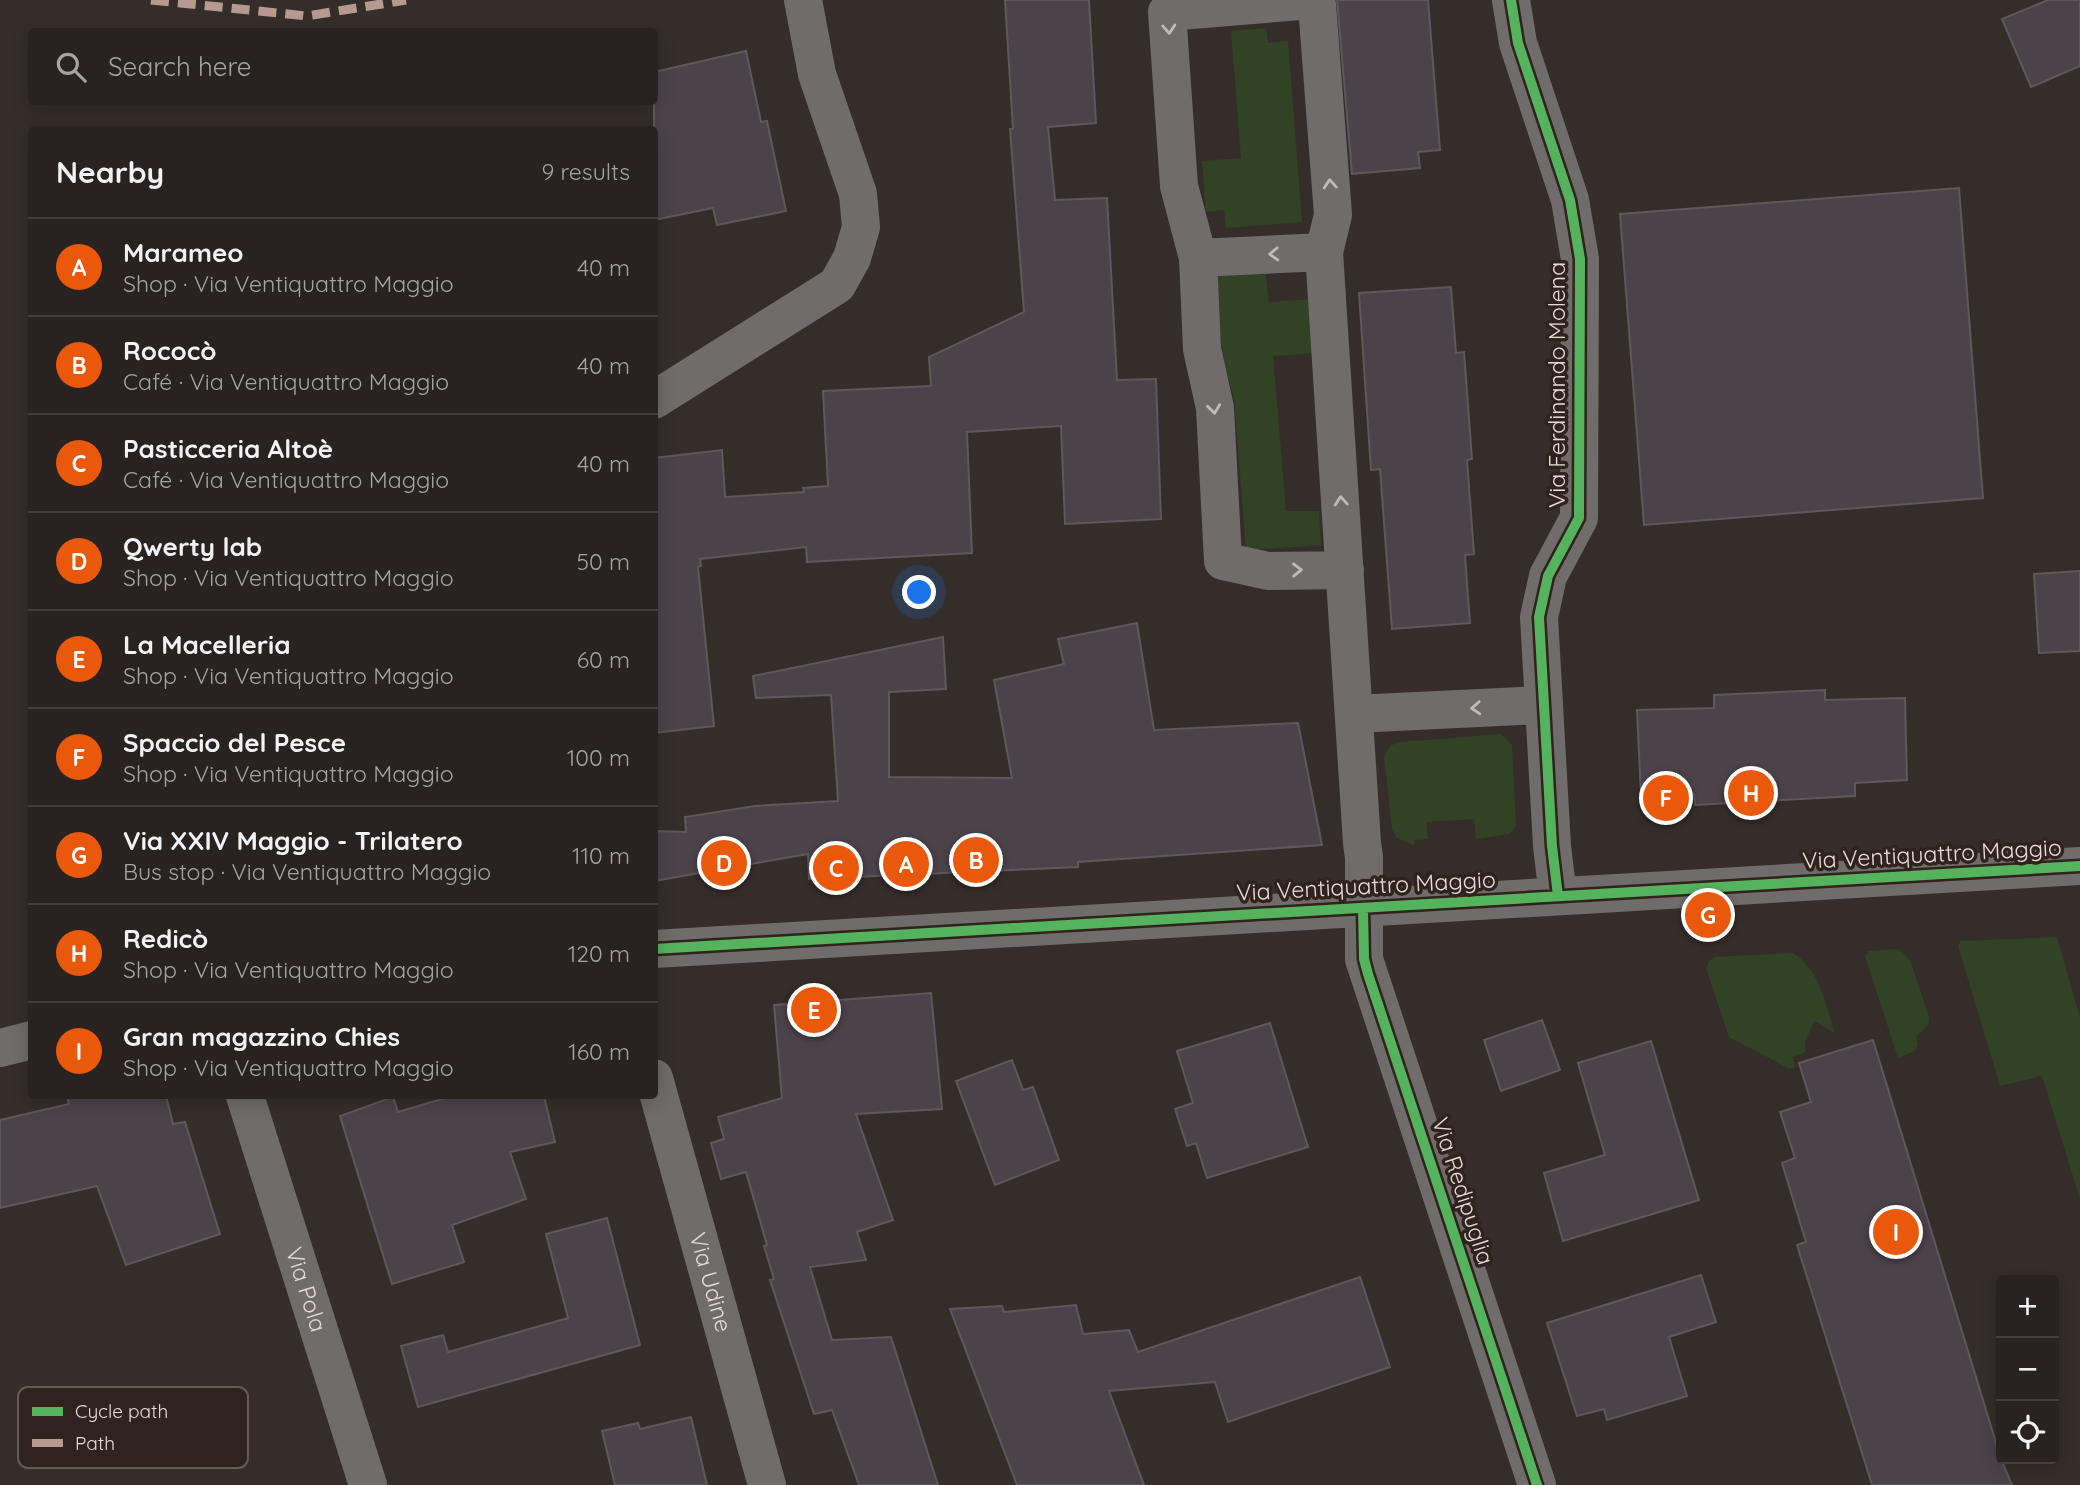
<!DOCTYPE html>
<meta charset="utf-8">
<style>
body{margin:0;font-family:Quicksand,sans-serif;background:#302a29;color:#f1f3f6}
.controls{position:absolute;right:21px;bottom:21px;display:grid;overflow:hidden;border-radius:7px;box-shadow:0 4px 18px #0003}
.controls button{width:63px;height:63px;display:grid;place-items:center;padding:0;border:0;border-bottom:2px solid #443f3e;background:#282220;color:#f1f3f6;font:35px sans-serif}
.you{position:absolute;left:920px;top:593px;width:24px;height:24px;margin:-18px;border:5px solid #fff;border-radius:50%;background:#1a73e8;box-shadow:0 0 0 10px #1a73e833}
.badge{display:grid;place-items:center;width:46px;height:46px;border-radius:50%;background:#ea580c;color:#fff;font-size:23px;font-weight:700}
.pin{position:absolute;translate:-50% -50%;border:4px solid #fff;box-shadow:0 2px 7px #0006}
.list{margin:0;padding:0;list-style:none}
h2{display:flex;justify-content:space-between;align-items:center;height:91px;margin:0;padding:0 28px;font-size:30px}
h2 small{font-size:23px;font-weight:400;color:#a5a4a5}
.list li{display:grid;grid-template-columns:46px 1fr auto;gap:21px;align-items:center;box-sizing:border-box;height:98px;padding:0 28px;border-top:2px solid #443f3e}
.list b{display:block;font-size:26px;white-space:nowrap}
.list p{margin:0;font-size:23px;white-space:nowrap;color:#a5a4a5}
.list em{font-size:23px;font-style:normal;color:#a5a4a5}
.icon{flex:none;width:38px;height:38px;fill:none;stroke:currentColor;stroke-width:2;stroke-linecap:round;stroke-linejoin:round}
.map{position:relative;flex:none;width:2080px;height:1485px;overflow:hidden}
.search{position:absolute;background:#282220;box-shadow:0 4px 18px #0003;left:28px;top:28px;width:630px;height:77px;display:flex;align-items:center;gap:18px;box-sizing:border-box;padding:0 24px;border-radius:7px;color:#a5a4a5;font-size:26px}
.panel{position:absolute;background:#282220;box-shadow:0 4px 18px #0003;left:28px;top:126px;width:630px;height:973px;border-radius:7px}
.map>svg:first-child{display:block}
</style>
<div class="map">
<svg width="2080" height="1485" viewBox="0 0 2080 1485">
<rect width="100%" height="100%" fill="#352d2a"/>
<path fill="#324225" d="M 1266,28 L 1268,43 L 1288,41 L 1302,222 L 1226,228 L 1224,210 L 1206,212 L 1202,161 L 1241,158 L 1231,31 Z
M 1265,268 L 1269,302 L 1309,299 L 1315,353 L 1273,356 L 1286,511 L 1319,511 L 1321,545 L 1246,550 L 1234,398 L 1222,357 L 1215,271 Z
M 1501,734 L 1512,745 L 1516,825 L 1510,834 L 1476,839 L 1474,819 L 1426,822 L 1428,839 L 1414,840 L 1414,845 L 1397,838 L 1392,829 L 1384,757 L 1390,746 L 1399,742 Z
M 2057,937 L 2080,1018 L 2080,1199 L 2042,1076 L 2000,1086 L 1958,946 L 1961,941 Z
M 1899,949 L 1910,960 L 1929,1017 L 1928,1026 L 1916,1037 L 1918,1044 L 1915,1051 L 1898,1058 L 1865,956 L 1869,951 Z
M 1792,953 C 1820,967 1825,1005 1835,1033 L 1814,1021 L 1805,1042 L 1806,1052 L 1793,1057 L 1795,1067 L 1790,1069 L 1729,1037 L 1706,968 L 1709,961 L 1715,957 Z"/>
<path fill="#4c434a" stroke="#5d585a" stroke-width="2" d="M 1005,0 L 1089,0 L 1096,123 L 1048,127 L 1055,200 L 1107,198 L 1117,380 L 1156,379 L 1161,519 L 1065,524 L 1061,426 L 967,432 L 972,553 L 807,562 L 806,547 L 700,559 L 701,566 L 698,567 L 714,726 L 654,733 L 654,458 L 722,450 L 725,497 L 804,492 L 803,488 L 828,486 L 823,391 L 931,386 L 929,357 L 1024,312 L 1010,129 L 1013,129 Z
M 1337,0 L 1428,0 L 1440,150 L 1418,152 L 1420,168 L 1352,174 Z
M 2048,0 L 2080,0 L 2080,66 L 2031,87 L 2002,19 Z
M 746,51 L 761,122 L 767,121 L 786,211 L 717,225 L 713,208 L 654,220 L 654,72 Z
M 1959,188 L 1983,498 L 1644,525 L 1620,214 Z
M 1451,287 L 1456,353 L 1464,352 L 1472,459 L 1467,460 L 1474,554 L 1465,555 L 1470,623 L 1392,629 L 1380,469 L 1371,470 L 1359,293 Z
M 2080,571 L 2080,651 L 2039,653 L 2034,574 Z
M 1137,623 L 1154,730 L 1298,723 L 1322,845 L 1078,862 L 1078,867 L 809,879 L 808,854 L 654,881 L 657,831 L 686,832 L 685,817 L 755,806 L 838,801 L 831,695 L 756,698 L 753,676 L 943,637 L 946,689 L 889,692 L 889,777 L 1012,778 L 994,680 L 1064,664 L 1058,639 Z
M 1825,690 L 1825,700 L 1905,698 L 1907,780 L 1855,783 L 1855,796 L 1695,805 L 1694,794 L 1641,796 L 1637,710 L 1714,708 L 1714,695 Z
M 931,993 L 942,1109 L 856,1114 L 893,1220 L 857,1232 L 866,1260 L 810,1267 L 832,1340 L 891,1337 L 938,1485 L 859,1485 L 832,1410 L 814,1414 L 770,1280 L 774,1279 L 764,1246 L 767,1245 L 746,1172 L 721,1179 L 711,1143 L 724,1139 L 718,1117 L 782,1098 L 774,1005 Z
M 1542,1020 L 1560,1070 L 1501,1091 L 1484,1040 Z
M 1270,1023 L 1308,1147 L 1207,1178 L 1196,1143 L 1187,1146 L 1175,1109 L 1193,1103 L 1177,1051 Z
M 1873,1040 L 2001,1459 L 2012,1485 L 1872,1485 L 1797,1245 L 1806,1242 L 1782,1163 L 1795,1158 L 1780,1112 L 1811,1102 L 1799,1063 Z
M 1651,1041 L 1699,1200 L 1563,1241 L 1544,1173 L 1605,1155 L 1578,1063 Z
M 1012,1060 L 1023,1090 L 1033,1087 L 1059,1160 L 995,1185 L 956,1081 Z
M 67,1096 L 166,1096 L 173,1124 L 185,1122 L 220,1234 L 126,1265 L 97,1186 L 0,1208 L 0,1120 L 69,1104 Z
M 452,1096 L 544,1096 L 555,1142 L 510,1152 L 526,1199 L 452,1225 L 464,1262 L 392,1284 L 340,1116 L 393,1097 L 398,1112 Z
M 607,1218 L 640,1345 L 418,1407 L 401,1346 L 443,1335 L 448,1352 L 568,1318 L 546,1234 Z
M 1701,1275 L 1716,1322 L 1669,1337 L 1687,1396 L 1607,1420 L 1604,1409 L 1577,1416 L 1547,1323 Z
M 1360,1277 L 1390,1367 L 1228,1422 L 1215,1382 L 1109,1391 L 1144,1485 L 1017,1485 L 950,1309 L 1002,1306 L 1004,1312 L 1076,1305 L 1083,1334 L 1129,1330 L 1138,1352 Z
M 691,1417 L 707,1485 L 615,1485 L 602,1431 L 638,1423 L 640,1429 Z"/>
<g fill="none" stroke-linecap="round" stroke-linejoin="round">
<g stroke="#706c6b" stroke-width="38">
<path d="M 1511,0 L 1518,43 L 1570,200 L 1580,259 L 1579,518 L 1548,576 L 1539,617 L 1552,846 L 1558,896"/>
<path d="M 1198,258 L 1179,186 L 1167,12 L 1312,0 L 1317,5 L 1333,215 L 1324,252"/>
<path d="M 654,400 L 837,285 L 852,258 L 861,227 L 858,194 L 817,74 L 803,0"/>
<path d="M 1345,570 L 1268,571 L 1223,561 L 1215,408 L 1202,349 L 1198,258 L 1324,252 L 1362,843 L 1364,857 L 1364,959 L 1537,1485"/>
<path d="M 1354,714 L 1544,705"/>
<path d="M 654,949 L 2080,866"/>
<path d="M 0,1048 L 32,1040"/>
<path id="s1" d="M 654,1078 L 767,1485"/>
<path id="s2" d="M 245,1096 L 368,1485"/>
</g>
<path stroke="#b69a8f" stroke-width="9" stroke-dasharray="18 9" stroke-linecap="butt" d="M 151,0 L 307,16 L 406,0"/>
<g stroke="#30221c" stroke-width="15">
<path id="cycleway" d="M 1511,0 L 1518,43 L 1570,200 L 1580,259 L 1579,518 L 1548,576 L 1539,617 L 1552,846 L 1558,896
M 1363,908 L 1364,959 L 1368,974 L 1537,1485
M 654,949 L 2080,866"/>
</g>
<use href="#cycleway" stroke="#56b35d" stroke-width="10"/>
</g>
<defs><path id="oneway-chevron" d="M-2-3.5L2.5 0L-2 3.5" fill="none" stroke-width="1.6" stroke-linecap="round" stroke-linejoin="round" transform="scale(1.75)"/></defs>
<g stroke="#c2bab7">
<use href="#oneway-chevron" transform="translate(1169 29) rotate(86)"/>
<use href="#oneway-chevron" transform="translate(1330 184) rotate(-94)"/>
<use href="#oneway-chevron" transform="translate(1274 254) rotate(177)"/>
<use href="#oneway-chevron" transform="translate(1214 409) rotate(83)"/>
<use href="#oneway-chevron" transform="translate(1341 501) rotate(-94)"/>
<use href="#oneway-chevron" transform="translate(1297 570) rotate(-1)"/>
<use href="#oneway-chevron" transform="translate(1476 708) rotate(177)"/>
</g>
<g text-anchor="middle" stroke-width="7" stroke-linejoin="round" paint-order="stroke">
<g font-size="23" fill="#e5dbd7" stroke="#30221c">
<text transform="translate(1557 385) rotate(-90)" y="8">Via Ferdinando Molena</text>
<text transform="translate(1932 854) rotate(-3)" y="8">Via Ventiquattro Maggio</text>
<text transform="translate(1366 886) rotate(-3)" y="8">Via Ventiquattro Maggio</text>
<text transform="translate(1463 1191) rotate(72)" y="8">Via Redipuglia</text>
<text dy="8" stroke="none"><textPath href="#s1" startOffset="212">Via Udine</textPath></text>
<text dy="8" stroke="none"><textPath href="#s2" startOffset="203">Via Pola</textPath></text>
</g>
</g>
<rect x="18" y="1387" width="230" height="81" rx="10" fill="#30221c" stroke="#665a54" stroke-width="2"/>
<rect x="32" y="1407" width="31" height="9" fill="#56b35d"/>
<rect x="32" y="1439" width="31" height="8" fill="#b69a8f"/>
<g font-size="19" fill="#e5dbd7">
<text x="75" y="1418">Cycle path</text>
<text x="75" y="1450">Path</text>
</g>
</svg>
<div class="controls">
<button>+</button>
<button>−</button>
<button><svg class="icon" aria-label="locate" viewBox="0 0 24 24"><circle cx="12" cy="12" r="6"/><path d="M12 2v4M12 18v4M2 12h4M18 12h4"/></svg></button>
</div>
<div class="you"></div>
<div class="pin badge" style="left:906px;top:864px">A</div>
<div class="pin badge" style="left:976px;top:860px">B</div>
<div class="pin badge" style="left:836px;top:868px">C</div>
<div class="pin badge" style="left:724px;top:863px">D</div>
<div class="pin badge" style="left:814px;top:1010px">E</div>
<div class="pin badge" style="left:1666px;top:798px">F</div>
<div class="pin badge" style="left:1708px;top:915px">G</div>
<div class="pin badge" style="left:1751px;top:793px">H</div>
<div class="pin badge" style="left:1896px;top:1232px">I</div>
<div class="search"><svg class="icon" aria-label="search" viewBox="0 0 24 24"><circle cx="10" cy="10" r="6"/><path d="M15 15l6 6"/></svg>Search here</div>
<section class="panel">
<h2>Nearby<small>9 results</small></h2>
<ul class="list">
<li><span class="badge">A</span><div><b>Marameo</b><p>Shop · Via Ventiquattro Maggio</p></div><em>40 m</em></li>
<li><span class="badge">B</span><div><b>Rococò</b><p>Café · Via Ventiquattro Maggio</p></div><em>40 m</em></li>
<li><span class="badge">C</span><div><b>Pasticceria Altoè</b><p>Café · Via Ventiquattro Maggio</p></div><em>40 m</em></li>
<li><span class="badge">D</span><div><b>Qwerty lab</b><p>Shop · Via Ventiquattro Maggio</p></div><em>50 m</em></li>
<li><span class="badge">E</span><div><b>La Macelleria</b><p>Shop · Via Ventiquattro Maggio</p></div><em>60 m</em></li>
<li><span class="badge">F</span><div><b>Spaccio del Pesce</b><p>Shop · Via Ventiquattro Maggio</p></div><em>100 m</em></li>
<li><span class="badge">G</span><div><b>Via XXIV Maggio - Trilatero</b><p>Bus stop · Via Ventiquattro Maggio</p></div><em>110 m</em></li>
<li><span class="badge">H</span><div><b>Redicò</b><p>Shop · Via Ventiquattro Maggio</p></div><em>120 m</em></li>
<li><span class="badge">I</span><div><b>Gran magazzino Chies</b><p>Shop · Via Ventiquattro Maggio</p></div><em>160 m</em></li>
</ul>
</section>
</div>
